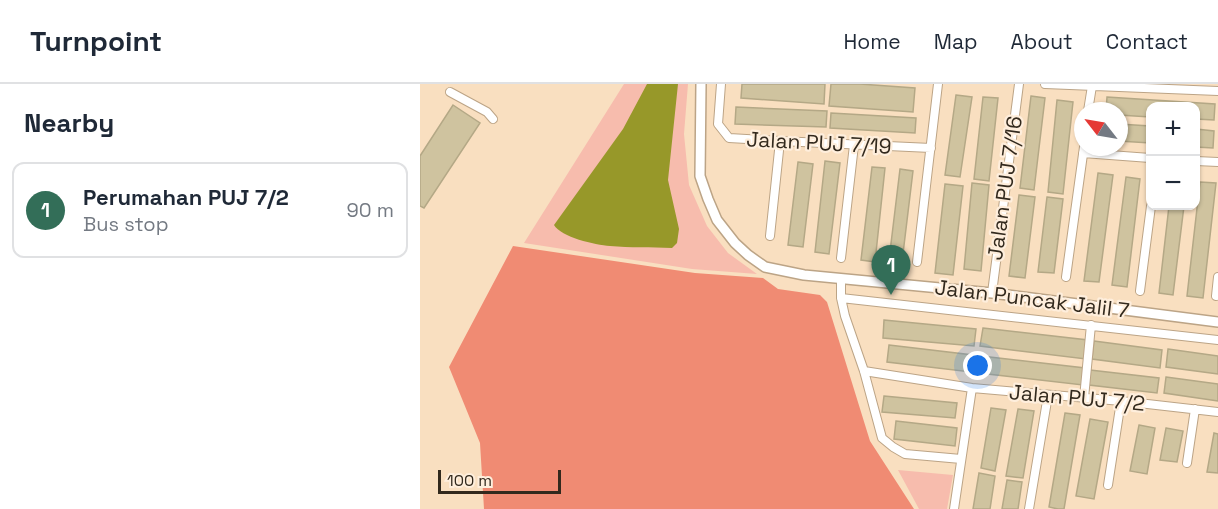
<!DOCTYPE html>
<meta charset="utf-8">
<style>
body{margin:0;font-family:"Space Grotesk",sans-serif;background:#f2f2f3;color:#1f2937}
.controls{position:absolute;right:18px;top:18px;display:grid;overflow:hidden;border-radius:12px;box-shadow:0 2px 4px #0004}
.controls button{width:54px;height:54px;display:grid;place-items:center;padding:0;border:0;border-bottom:2px solid #e0e1e3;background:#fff;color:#1f2937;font:30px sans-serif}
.compass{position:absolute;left:654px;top:18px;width:54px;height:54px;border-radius:50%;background:#fff;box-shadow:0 2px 4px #0004;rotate:301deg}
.scale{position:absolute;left:18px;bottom:15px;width:123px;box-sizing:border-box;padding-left:6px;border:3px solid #32291d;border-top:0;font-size:16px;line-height:21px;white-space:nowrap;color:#32291d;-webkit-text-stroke:4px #feeedc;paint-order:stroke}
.you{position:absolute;left:558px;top:282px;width:21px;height:21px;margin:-15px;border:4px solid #fff;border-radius:50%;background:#1a73e8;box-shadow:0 0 0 9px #1a73e833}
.badge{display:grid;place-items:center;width:39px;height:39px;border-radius:50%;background:#336e58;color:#fff;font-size:20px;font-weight:700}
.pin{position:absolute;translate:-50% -50px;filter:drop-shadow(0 2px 3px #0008)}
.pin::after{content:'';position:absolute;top:32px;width:21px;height:18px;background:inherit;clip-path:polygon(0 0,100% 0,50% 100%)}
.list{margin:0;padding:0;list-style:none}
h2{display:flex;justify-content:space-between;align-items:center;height:78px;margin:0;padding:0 24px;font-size:26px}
h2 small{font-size:20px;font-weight:400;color:#747a83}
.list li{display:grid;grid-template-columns:39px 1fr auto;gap:18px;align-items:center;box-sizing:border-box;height:96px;margin:0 12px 12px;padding:0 12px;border:2px solid #e0e1e3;border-radius:12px}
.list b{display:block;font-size:22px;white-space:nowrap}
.list p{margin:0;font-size:20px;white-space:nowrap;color:#747a83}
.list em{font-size:20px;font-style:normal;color:#747a83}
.map{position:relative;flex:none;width:798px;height:425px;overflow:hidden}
header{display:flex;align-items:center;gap:36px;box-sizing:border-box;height:84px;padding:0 30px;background:#fff;border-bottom:2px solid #e0e1e3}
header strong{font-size:28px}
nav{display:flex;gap:33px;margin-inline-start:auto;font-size:21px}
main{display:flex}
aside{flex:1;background:#fff}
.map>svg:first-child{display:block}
</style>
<header>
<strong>Turnpoint</strong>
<nav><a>Home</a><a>Map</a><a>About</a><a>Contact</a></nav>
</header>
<main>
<aside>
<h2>Nearby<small></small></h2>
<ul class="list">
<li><span class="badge">1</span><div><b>Perumahan PUJ 7/2</b><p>Bus stop</p></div><em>90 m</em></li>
</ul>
</aside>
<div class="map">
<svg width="798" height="425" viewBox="0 0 798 425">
<rect width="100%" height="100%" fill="#f9dfc0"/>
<path fill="#f7bcad" d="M 204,0 L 268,0 L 264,50 L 269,101 L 287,142 L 308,169 L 337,190 L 272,185 L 104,159 Z
M 478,386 L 533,391 L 527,425 L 499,425 Z"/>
<path fill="#f08b73" d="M 93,162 L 275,189 L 343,194 L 358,205 L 400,211 L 407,218 L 450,357 L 494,425 L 64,425 L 60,359 L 29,283 Z"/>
<path fill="#979829" d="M 227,0 L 258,0 L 248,96 L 259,145 L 257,159 L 252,164 C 231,163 210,164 190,162 C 175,161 141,153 134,141 L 203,45 Z"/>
<path fill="#cfc39f" stroke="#b4a886" stroke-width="1.5" d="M 322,0 L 405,0 L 404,20 L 321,14 Z
M 411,0 L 440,0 L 495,4 L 493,28 L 409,22 Z
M 536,11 L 552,13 L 540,93 L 525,91 Z
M 611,12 L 625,14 L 614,106 L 600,104 Z
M 563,13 L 578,14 L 569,97 L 554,95 Z
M 687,13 L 795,20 L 794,36 L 776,35 L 776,22 L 730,22 L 730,33 L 699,31 L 699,27 L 686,27 Z
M 637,16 L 653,18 L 643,110 L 628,108 Z
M 33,21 L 60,39 L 4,124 L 0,122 L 0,72 Z
M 316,23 L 407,27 L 406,43 L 315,40 Z
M 411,29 L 496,34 L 495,49 L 410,44 Z
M 699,40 L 730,42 L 730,59 L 699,57 Z
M 776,45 L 794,47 L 793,64 L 776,63 Z
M 405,77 L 420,79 L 409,170 L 395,168 Z
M 378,78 L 393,80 L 383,163 L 368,161 Z
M 452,83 L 465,84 L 455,178 L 441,176 Z
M 480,85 L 493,87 L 482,178 L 469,176 Z
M 678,89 L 693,91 L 679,198 L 664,197 Z
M 706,93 L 720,95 L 707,203 L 692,201 Z
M 780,98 L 796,99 L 783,214 L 767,212 Z
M 552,99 L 569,101 L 561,187 L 544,185 Z
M 525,100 L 543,102 L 533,191 L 515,189 Z
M 599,111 L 615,113 L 605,194 L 589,192 Z
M 627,113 L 643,115 L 634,189 L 618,188 Z
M 749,122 L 764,122 L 753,211 L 739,209 Z
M 464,236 L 556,245 L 554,262 L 463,254 Z
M 563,244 L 668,256 L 666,275 L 560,262 Z
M 674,257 L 742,266 L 740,284 L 672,275 Z
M 469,261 L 553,271 L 551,288 L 467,278 Z
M 748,265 L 798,272 L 798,290 L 746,283 Z
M 561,272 L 665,284 L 663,301 L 559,289 Z
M 670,286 L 739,294 L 737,309 L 669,301 Z
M 746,293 L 798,300 L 798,317 L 744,309 Z
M 464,312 L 537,319 L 535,334 L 462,328 Z
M 571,324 L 586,326 L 575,387 L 561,384 Z
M 598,325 L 614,327 L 603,394 L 586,392 Z
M 645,329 L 660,331 L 644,425 L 638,425 L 629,423 Z
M 670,335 L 688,338 L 674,415 L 656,412 Z
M 476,337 L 537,344 L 535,362 L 474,355 Z
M 719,341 L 735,344 L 727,390 L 710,387 Z
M 746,344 L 763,347 L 757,378 L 740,376 Z
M 794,349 L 798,350 L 798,389 L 787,388 Z
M 559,389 L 575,392 L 570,425 L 553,425 Z
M 587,396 L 602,398 L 598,425 L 582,425 Z"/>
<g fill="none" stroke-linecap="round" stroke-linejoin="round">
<g stroke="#bca486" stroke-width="10">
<path id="minor" d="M 301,0 L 298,40 L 309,54 L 360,57 L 511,64
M 625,0 L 798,7
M 30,8 L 67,28 L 73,35
M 668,27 L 672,2
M 663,69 L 730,74
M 776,77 L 798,78
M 350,152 L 360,57
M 421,174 L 434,61
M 497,178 L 518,0
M 646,193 L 664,63
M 421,195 L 421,214 L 425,232 L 444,287 L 462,354 L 473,363 L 485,370 L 541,375
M 720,207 L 731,122
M 572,209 L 599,0
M 796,212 L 798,193
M 421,214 L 798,256
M 444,287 L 552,304 L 701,317 L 798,328
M 664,314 L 671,241
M 767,379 L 775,325
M 688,401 L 701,317
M 534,425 L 552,304
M 609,425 L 628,311"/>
</g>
<g stroke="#bca486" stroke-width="12">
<path id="tertiary" d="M 281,0 L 280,92 L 288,115 L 297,136 L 315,159 L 328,171 L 345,183 L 384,191 L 572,209 L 798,238"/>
</g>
<use href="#minor" stroke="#fff" stroke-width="8"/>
<use href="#tertiary" stroke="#fff" stroke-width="9"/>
</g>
<g text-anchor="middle" stroke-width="4.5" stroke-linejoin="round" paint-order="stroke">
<g font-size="21" fill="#32291d" stroke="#feeedc">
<text transform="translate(399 59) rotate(3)" y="7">Jalan PUJ 7/19</text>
<text transform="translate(585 104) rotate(-82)" y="7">Jalan PUJ 7/16</text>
<text transform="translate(612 215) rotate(7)" y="7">Jalan Puncak Jalil 7</text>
<text transform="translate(657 314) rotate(5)" y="7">Jalan PUJ 7/2</text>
</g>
</g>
</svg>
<div class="controls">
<button>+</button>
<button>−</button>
</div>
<svg class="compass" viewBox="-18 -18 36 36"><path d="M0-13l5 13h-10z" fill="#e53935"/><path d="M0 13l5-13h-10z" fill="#747a83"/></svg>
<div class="scale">100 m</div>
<div class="you"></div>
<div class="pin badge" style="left:471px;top:211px">1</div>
</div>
</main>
